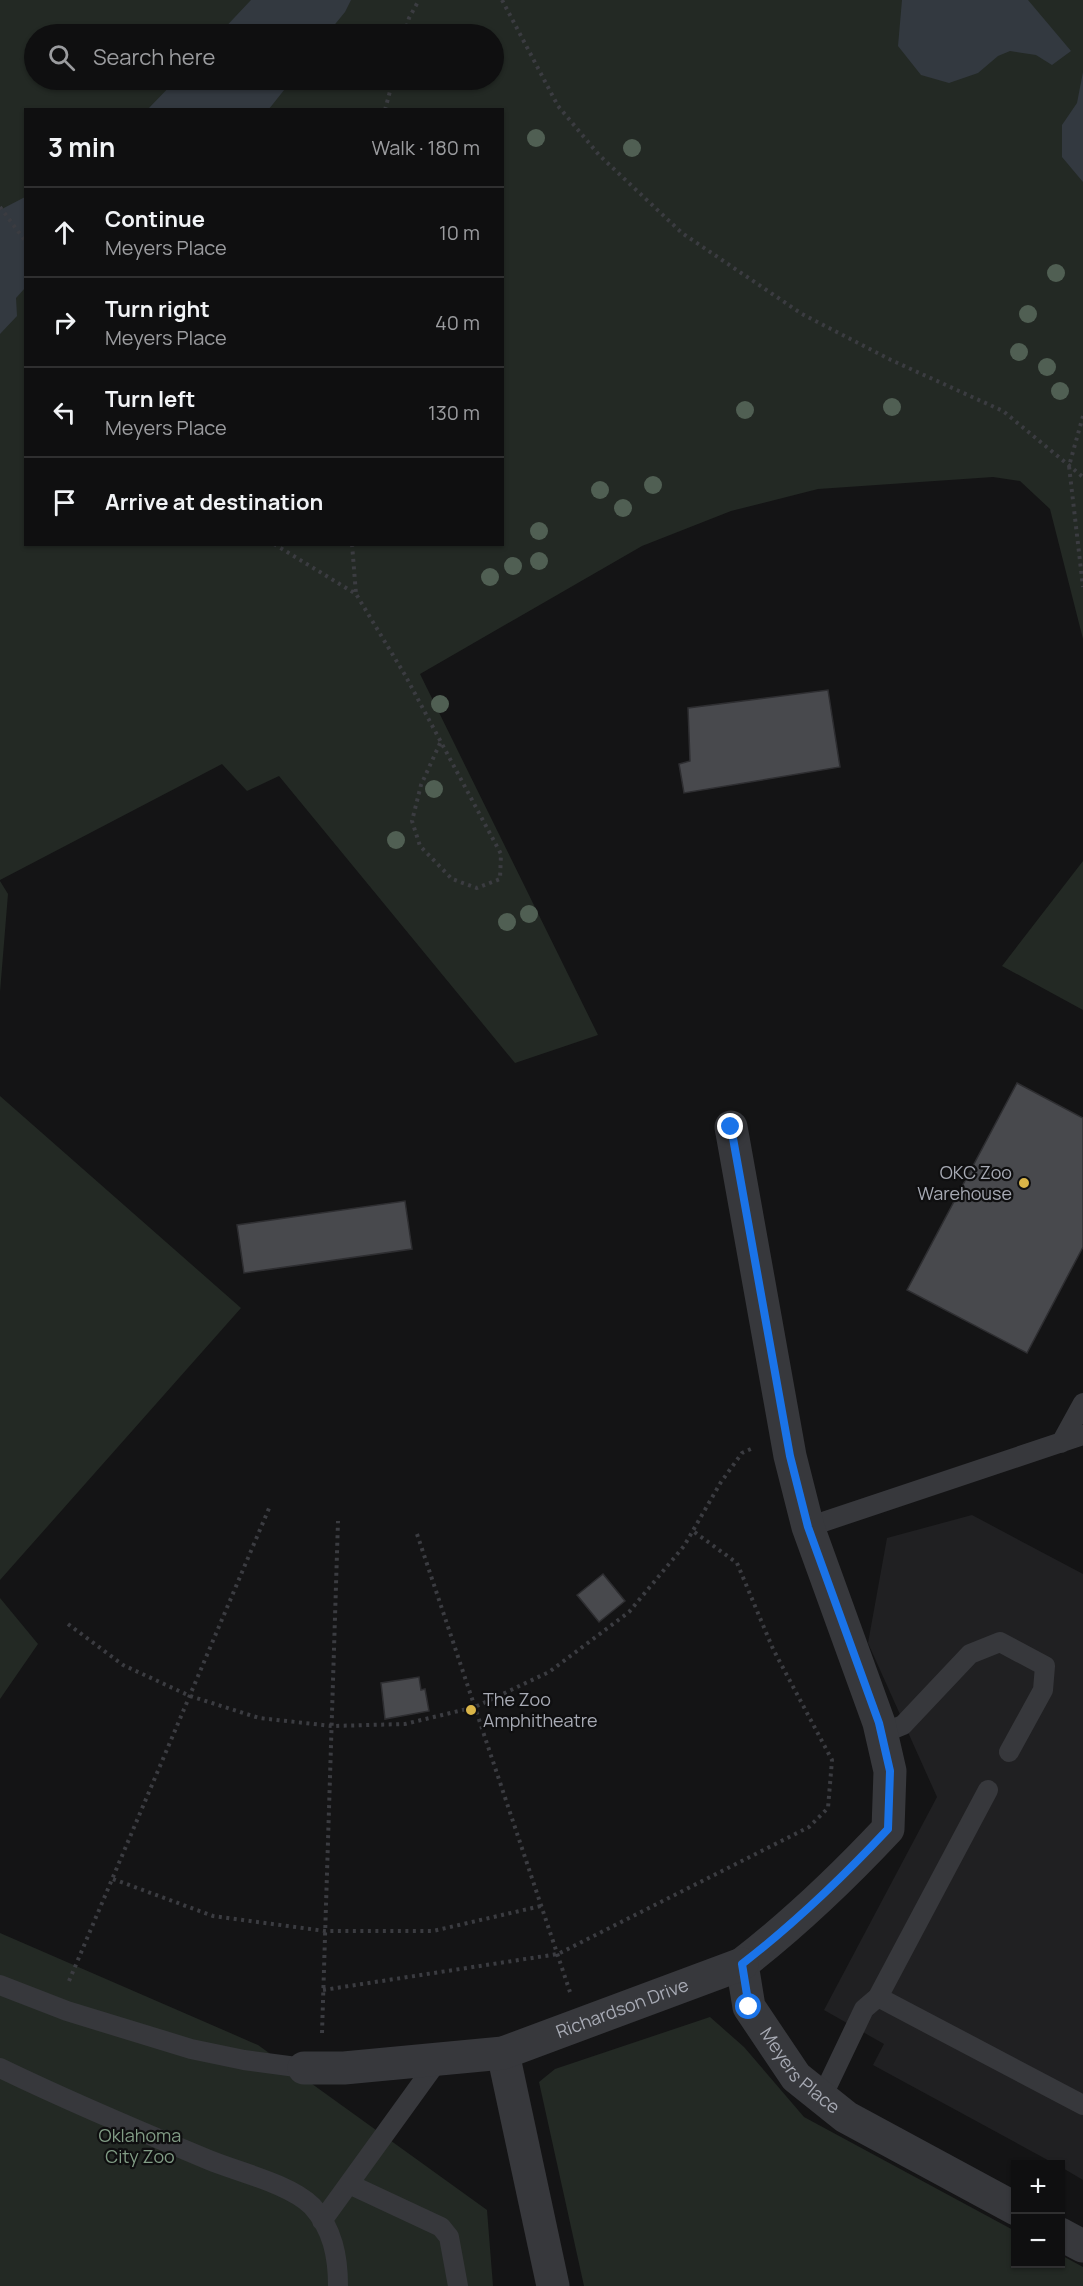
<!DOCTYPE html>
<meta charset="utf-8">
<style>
body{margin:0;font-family:Manrope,sans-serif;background:#1d1d1e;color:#f1f3f6}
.controls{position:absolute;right:18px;bottom:18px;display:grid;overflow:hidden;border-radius:0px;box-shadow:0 2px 4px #0004}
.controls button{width:54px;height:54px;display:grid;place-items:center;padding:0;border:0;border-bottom:2px solid #2f2f30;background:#0f0f10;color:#f1f3f6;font:30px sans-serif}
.stop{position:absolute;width:18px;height:18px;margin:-14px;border:4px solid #1a73e8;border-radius:50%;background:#fff}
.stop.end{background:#1a73e8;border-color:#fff;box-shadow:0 2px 6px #0008}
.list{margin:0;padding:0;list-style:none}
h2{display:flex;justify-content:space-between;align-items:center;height:78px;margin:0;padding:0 24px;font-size:26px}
h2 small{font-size:20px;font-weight:400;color:#9b9c9f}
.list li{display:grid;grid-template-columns:39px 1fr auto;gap:18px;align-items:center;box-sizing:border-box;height:90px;padding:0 24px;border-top:2px solid #2f2f30}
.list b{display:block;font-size:22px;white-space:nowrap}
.list p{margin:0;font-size:20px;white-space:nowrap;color:#9b9c9f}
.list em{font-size:20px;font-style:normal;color:#9b9c9f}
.icon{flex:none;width:33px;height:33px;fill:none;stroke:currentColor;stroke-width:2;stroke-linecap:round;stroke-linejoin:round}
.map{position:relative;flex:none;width:1083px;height:2286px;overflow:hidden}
.search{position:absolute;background:#0f0f10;box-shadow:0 2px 4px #0004;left:24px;top:24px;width:480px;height:66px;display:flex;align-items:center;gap:15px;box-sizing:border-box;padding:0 21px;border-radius:33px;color:#9b9c9f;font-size:22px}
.panel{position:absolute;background:#0f0f10;box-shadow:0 2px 4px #0004;left:24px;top:108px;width:480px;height:438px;border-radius:0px}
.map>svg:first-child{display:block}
</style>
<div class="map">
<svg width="1083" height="2286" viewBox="0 0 1083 2286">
<rect width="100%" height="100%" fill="#141415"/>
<path fill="#202022" d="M 972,1515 L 1083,1574 L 1083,2180 L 1061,2167 L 1060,2164 L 1055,2164 L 873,2065 L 884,2044 L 824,2010 L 937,1797 L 868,1643 L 887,1538 Z"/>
<path fill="#232924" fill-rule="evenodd" d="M 0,0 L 1083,0 L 1083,639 L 1050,509 L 1020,481 L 993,477 L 818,489 L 731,511 L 642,546 L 420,674 L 598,1035 L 515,1063 L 279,776 L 247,791 L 222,764 L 0,880 ZM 34,34 L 494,34 L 494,80 L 34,80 ZM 26,110 L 502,110 L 502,544 L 26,544 Z
M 1083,861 L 1083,1010 L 1002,966 Z
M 0,881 L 8,894 L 0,992 Z
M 0,1096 L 241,1308 L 0,1580 Z
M 0,1598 L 38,1644 L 0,1699 Z
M 0,1933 L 258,2045 L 487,2210 L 493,2286 L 0,2286 Z
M 710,2017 L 744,2047 L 804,2117 L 1015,2231 L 1016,2264 L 1060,2264 L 1061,2255 L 1083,2267 L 1083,2286 L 584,2286 L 539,2082 L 555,2069 Z"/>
<path fill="#333940" d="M 251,0 L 351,0 L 345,12 L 327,34 L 219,34 Z
M 902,0 L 1028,0 L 1071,51 L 1052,65 L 1036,55 L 1010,51 L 998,56 L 978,73 L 949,83 L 921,75 L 898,46 Z
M 1083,72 L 1083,182 L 1062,157 L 1062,125 L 1077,103 Z
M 176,80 L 292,80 L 269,109 L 148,109 Z
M 25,197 L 25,288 L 16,298 L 17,316 L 0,334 L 0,210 Z"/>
<path fill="#48494d" stroke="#2e2e31" stroke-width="1.5" d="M 828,690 L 840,767 L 684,793 L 679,764 L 690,761 L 688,708 Z
M 1017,1083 L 1083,1118 L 1083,1247 L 1027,1353 L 907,1290 Z
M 405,1201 L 412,1249 L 244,1273 L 237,1225 Z
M 603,1574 L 625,1601 L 599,1622 L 577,1595 Z
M 419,1677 L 421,1690 L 425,1689 L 429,1711 L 385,1719 L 381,1683 Z"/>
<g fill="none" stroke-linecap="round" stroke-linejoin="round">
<path stroke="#3b3c41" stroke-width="4" stroke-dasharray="3 4.5" stroke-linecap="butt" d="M 502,0 L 558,106 L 599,155 L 682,233 L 802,314 L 891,360 L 1003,411 L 1083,477
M 405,34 L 409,18 L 419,0
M 385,110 L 393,80
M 0,207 L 26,242
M 1083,416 L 1069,466 L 1083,587
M 274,544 L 356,594 L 405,675 L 501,854 L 500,879 L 477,888 L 452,879 L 420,846 L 412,821 L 421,785 L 441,741
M 352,544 L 356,594
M 417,1534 L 570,1992
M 68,1624 L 123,1665 L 190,1696 L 259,1718 L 332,1726 L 405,1724 L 475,1707 L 549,1672 L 629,1612 L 684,1546 L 721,1482 L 742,1453 L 753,1448
M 113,1879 L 213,1916 L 325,1931 L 433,1931 L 541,1906
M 69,1981 L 270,1506
M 323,1990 L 558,1954 L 809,1827 L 828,1808 L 832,1760 L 773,1649 L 737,1563 L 693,1531
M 322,2033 L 338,1521"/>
<path stroke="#37383c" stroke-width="20" d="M 1061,1443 L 1083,1403
M 808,1527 L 1083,1435
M 881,1734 L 903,1725 L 970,1654 L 1000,1642 L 1045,1666 L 1043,1690 L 1009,1752
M 0,1985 L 67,2011 L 191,2049 L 244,2060 L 304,2068
M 878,1997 L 988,1790
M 0,2068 C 68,2101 139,2131 209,2160 C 238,2172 290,2184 312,2206 C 333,2229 338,2257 338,2286
M 822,2097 L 864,2009 L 878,1997 L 1083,2105
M 349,2184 L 441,2227 L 449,2237 L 458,2286
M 322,2221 L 439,2059"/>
<g stroke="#37383c" stroke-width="33">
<path id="s1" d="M 731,1127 L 790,1456 L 808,1527 L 879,1723 L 890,1771 L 888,1829 C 842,1878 795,1923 742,1964 L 749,2007 L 796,2077 L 846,2117 L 1016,2209"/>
<path d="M 503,2053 L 553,2286"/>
<path id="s2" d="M 304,2068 L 344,2068 L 503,2053 L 742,1964"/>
<path d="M 1060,2234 L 1083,2246"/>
</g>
</g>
<g fill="#505f53">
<circle cx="536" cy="138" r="9"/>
<circle cx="632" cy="148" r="9"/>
<circle cx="1056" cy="273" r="9"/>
<circle cx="1028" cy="314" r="9"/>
<circle cx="1019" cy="352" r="9"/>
<circle cx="1047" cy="367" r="9"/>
<circle cx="1060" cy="391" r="9"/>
<circle cx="892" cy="407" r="9"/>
<circle cx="745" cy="410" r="9"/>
<circle cx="653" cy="485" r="9"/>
<circle cx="600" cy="490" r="9"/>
<circle cx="623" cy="508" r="9"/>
<circle cx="539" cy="531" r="9"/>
<circle cx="539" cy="561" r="9"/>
<circle cx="513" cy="566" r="9"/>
<circle cx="490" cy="577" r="9"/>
<circle cx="440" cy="704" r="9"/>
<circle cx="434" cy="789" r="9"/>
<circle cx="396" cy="840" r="9"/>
<circle cx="529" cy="914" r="9"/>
<circle cx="507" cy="922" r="9"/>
</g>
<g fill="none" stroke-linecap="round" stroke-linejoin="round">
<path stroke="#1a73e8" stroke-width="8" d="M 731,1127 L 790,1456 L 808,1527 L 879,1723 L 890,1771 L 888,1829 C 842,1878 795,1923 742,1964 L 749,2007"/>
</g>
<g fill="#dab548" stroke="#0f0f10" stroke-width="2">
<circle cx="1024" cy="1183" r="6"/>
<circle cx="471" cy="1710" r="6"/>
</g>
<g text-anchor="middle" stroke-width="4.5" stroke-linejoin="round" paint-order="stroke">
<g font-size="18" fill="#a7aab4" stroke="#0f0f10" text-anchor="end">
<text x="1012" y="1179">OKC Zoo<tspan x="1012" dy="21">Warehouse</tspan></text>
<text x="483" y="1706" text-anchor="start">The Zoo<tspan x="483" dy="21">Amphitheatre</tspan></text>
</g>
<g font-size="18" fill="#a7aab4" stroke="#0f0f10">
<text dy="6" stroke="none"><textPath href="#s2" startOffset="327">Richardson Drive</textPath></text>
<text dy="6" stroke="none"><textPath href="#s1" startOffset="1048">Meyers Place</textPath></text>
</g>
<g font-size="18" fill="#819c85" stroke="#0f0f10">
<text x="140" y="2142">Oklahoma<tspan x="140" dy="21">City Zoo</tspan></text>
</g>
</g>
</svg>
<div class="controls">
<button>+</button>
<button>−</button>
</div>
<div class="stop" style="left:749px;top:2007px"></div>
<div class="stop end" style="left:731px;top:1127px"></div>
<div class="search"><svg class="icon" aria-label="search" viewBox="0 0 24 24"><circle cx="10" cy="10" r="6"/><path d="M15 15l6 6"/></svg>Search here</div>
<section class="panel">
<h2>3 min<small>Walk · 180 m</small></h2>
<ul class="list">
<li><svg class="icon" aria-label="ahead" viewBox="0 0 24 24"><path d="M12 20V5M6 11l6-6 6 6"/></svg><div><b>Continue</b><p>Meyers Place</p></div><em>10 m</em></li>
<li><svg class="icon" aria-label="right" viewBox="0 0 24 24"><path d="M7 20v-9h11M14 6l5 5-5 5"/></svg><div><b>Turn right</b><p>Meyers Place</p></div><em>40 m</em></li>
<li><svg class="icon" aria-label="left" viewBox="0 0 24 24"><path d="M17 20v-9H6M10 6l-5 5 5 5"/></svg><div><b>Turn left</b><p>Meyers Place</p></div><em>130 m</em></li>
<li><svg class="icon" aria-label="arrive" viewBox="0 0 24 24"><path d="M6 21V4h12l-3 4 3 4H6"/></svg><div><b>Arrive at destination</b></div></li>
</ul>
</section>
</div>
